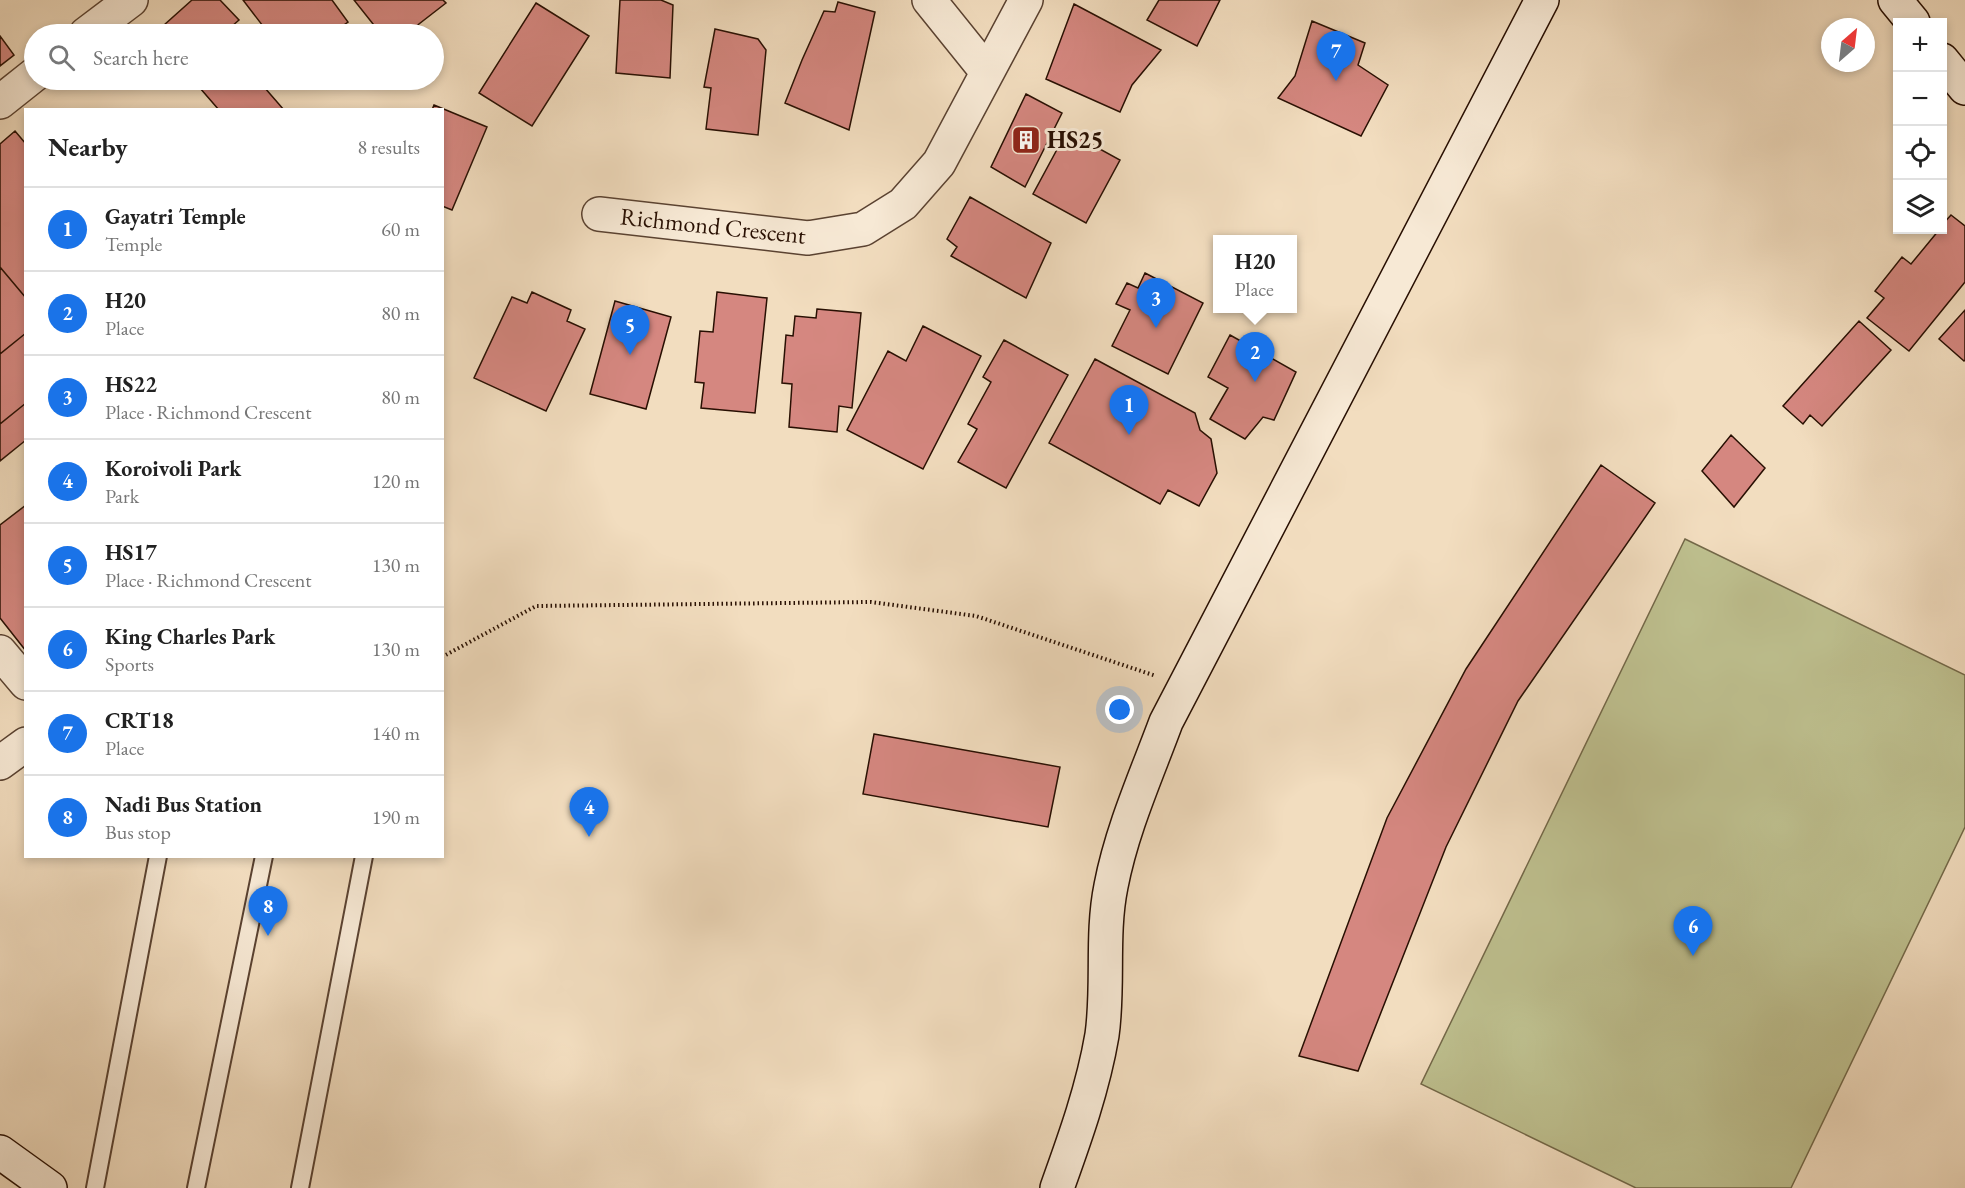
<!DOCTYPE html>
<meta charset="utf-8">
<style>
body{margin:0;font-family:"EB Garamond",serif;background:#f2f2f2;color:#222}
.controls{position:absolute;right:18px;top:18px;display:grid;overflow:hidden;border-radius:0px;box-shadow:0 3px 9px #0003}
.controls button{width:54px;height:54px;display:grid;place-items:center;padding:0;border:0;border-bottom:2px solid #e0e0e0;background:#fff;color:#222;font:30px sans-serif}
.compass{position:absolute;left:1821px;top:18px;width:54px;height:54px;border-radius:50%;background:#fff;box-shadow:0 3px 9px #0003;rotate:28deg}
.you{position:absolute;left:1120px;top:710px;width:21px;height:21px;margin:-15px;border:4px solid #fff;border-radius:50%;background:#1a73e8;box-shadow:0 0 0 9px #1a73e833}
.badge{display:grid;place-items:center;width:39px;height:39px;border-radius:50%;background:#1a73e8;color:#fff;font-size:20px;font-weight:700}
.pin{position:absolute;translate:-50% -50px;filter:drop-shadow(0 2px 3px #0008)}
.pin::after{content:'';position:absolute;top:32px;width:21px;height:18px;background:inherit;clip-path:polygon(0 0,100% 0,50% 100%)}
.popup{position:absolute;left:1213px;top:235px;width:84px;height:78px;box-sizing:border-box;display:grid;place-content:center;border-radius:0px;background:#fff;filter:drop-shadow(0 2px 4px #0005);font-size:20px;white-space:nowrap;color:#767676}
.popup b{font-size:22px;color:#222}
.popup::after{content:'';position:absolute;left:50%;top:100%;margin-left:-12px;border:12px solid transparent;border-top-color:#fff}
.list{margin:0;padding:0;list-style:none}
h2{display:flex;justify-content:space-between;align-items:center;height:78px;margin:0;padding:0 24px;font-size:26px}
h2 small{font-size:20px;font-weight:400;color:#767676}
.list li{display:grid;grid-template-columns:39px 1fr auto;gap:18px;align-items:center;box-sizing:border-box;height:84px;padding:0 24px;border-top:2px solid #e0e0e0}
.list b{display:block;font-size:22px;white-space:nowrap}
.list p{margin:0;font-size:20px;white-space:nowrap;color:#767676}
.list em{font-size:20px;font-style:normal;color:#767676}
.icon{flex:none;width:33px;height:33px;fill:none;stroke:currentColor;stroke-width:2;stroke-linecap:round;stroke-linejoin:round}
.map{position:relative;flex:none;width:1965px;height:1188px;overflow:hidden}
.search{position:absolute;background:#fff;box-shadow:0 3px 9px #0003;left:24px;top:24px;width:420px;height:66px;display:flex;align-items:center;gap:15px;box-sizing:border-box;padding:0 21px;border-radius:33px;color:#767676;font-size:22px}
.panel{position:absolute;background:#fff;box-shadow:0 3px 9px #0003;left:24px;top:108px;width:420px;height:750px;border-radius:0px}
.map>svg:first-child{display:block}
</style>
<div class="map">
<svg width="1965" height="1188" viewBox="0 0 1965 1188">
<rect width="100%" height="100%" fill="#f2ddbf"/>
<filter id="stains"><feTurbulence type="fractalNoise" baseFrequency=".00333" numOctaves="4"/><feColorMatrix values="0 0 0 0 .2 0 0 0 0 .09 0 0 0 0 .02 0 0 0 .5 -.17"/></filter>
<radialGradient id="worn" r=".72"><stop offset=".6" stop-color="#630" stop-opacity="0"/><stop offset="1" stop-color="#630" stop-opacity=".3"/></radialGradient>
<path fill="#bec08f" stroke="#736848" stroke-width="1.5" d="M 1685,539 L 1965,675 L 1965,827 L 1791,1188 L 1636,1188 L 1421,1084 Z"/>
<path fill="#d58780" stroke="#280f02" stroke-width="1.5" d="M 192,0 L 220,0 L 239,20 L 223,34 L 154,34 Z
M 243,0 L 332,0 L 348,22 L 331,34 L 269,34 Z
M 354,0 L 443,0 L 446,3 L 406,34 L 381,34 Z
M 620,0 L 661,0 L 673,5 L 670,78 L 616,73 Z
M 1159,0 L 1220,0 L 1197,46 L 1147,20 Z
M 838,2 L 875,12 L 849,130 L 785,103 L 802,60 L 824,11 L 835,12 Z
M 536,3 L 589,36 L 532,126 L 479,93 Z
M 1074,4 L 1161,50 L 1132,85 L 1120,112 L 1046,79 Z
M 1312,21 L 1365,43 L 1358,65 L 1388,85 L 1361,136 L 1278,98 L 1295,76 Z
M 715,29 L 758,39 L 766,50 L 758,135 L 706,129 L 711,88 L 704,87 Z
M 0,36 L 14,55 L 0,66 Z
M 193,80 L 258,80 L 284,110 L 219,110 Z
M 1026,94 L 1062,113 L 1025,187 L 991,167 Z
M 434,105 L 487,127 L 452,210 L 442,206 L 442,110 L 432,110 Z
M 15,131 L 26,144 L 26,298 L 0,267 L 0,144 Z
M 1067,131 L 1120,160 L 1086,223 L 1033,194 Z
M 970,197 L 1051,243 L 1026,298 L 951,256 L 957,247 L 947,239 Z
M 1951,215 L 1965,226 L 1965,282 L 1909,351 L 1867,318 L 1884,298 L 1875,291 L 1902,257 L 1911,264 L 1939,230 L 1942,230 L 1942,225 Z
M 0,267 L 26,298 L 26,333 L 0,354 Z
M 1145,273 L 1203,303 L 1168,374 L 1112,346 L 1130,310 L 1116,304 L 1127,283 L 1138,288 Z
M 532,292 L 571,310 L 567,321 L 585,329 L 546,411 L 474,378 L 512,297 L 527,303 Z
M 717,292 L 767,298 L 755,413 L 701,408 L 704,383 L 695,382 L 700,331 L 713,332 Z
M 615,301 L 671,317 L 646,409 L 590,394 Z
M 817,309 L 861,313 L 852,408 L 839,406 L 837,432 L 789,427 L 792,384 L 782,383 L 786,335 L 793,336 L 795,316 L 816,318 Z
M 1965,310 L 1965,360 L 1964,361 L 1939,339 Z
M 1859,321 L 1891,350 L 1822,426 L 1810,415 L 1803,424 L 1783,406 Z
M 923,326 L 981,356 L 923,469 L 847,430 L 888,351 L 906,361 Z
M 26,333 L 26,403 L 0,424 L 0,354 Z
M 1230,335 L 1296,372 L 1274,420 L 1263,417 L 1245,439 L 1210,419 L 1228,388 L 1208,377 Z
M 1004,340 L 1068,375 L 1006,488 L 958,462 L 977,429 L 968,424 L 991,382 L 983,377 Z
M 1095,359 L 1195,413 L 1200,430 L 1211,439 L 1217,473 L 1199,506 L 1168,490 L 1160,504 L 1049,443 Z
M 26,403 L 26,440 L 0,461 L 0,424 Z
M 1731,435 L 1765,468 L 1734,507 L 1702,471 Z
M 1601,465 L 1655,503 L 1518,701 L 1446,847 L 1358,1071 L 1299,1056 L 1387,818 L 1466,669 Z
M 26,505 L 26,651 L 0,618 L 0,525 Z
M 874,734 L 1060,767 L 1048,827 L 863,794 Z"/>
<g fill="none" stroke-linecap="round" stroke-linejoin="round">
<g stroke="#5a4231" stroke-width="20">
<path id="service" d="M 95,1188 L 158,856
M 196,1188 L 264,856
M 300,1188 L 364,856"/>
</g>
<g stroke="#5a4231" stroke-width="36">
<path id="minor" d="M 929,0 L 987,72
M 599,214 L 808,238 L 863,229 L 903,204 L 939,163 L 1026,0
M 0,652 L 26,683
M 0,763 L 26,744"/>
</g>
<g stroke="#5a4231" stroke-width="36">
<path id="tertiary" d="M 86,34 L 131,0
M 0,102 L 34,75"/>
</g>
<g stroke="#280f02" stroke-width="36">
<path id="secondary" d="M 1895,0 L 1913,22
M 1942,60 L 1965,88
M 0,1152 L 50,1188
M 1057,1188 C 1075,1138 1093,1088 1102,1035 C 1109,986 1101,935 1111,886 C 1122,829 1146,776 1166,722 L 1542,0"/>
</g>
<path stroke="#280f02" stroke-width="4" stroke-dasharray="1.5 3" stroke-linecap="butt" d="M 442,657 L 536,606 L 871,602 L 976,616 L 1156,676"/>
<use href="#service" stroke="#f7e9d5" stroke-width="16"/>
<use href="#minor" stroke="#f7e9d5" stroke-width="33"/>
<use href="#tertiary" stroke="#f7e9d5" stroke-width="33"/>
<use href="#secondary" stroke="#f7e9d5" stroke-width="33"/>
</g>
<defs>
<g id="building-square" transform="scale(1.5)"><rect x="-9" y="-9" width="18" height="18" rx="4" fill="#8f2418" stroke="#f7e9d5"/><path d="M-4-6H4V6H1V3H-1V6H-4ZM-2.5-4.3h1.7v1.8h-1.7ZM.8-4.3h1.7v1.8H.8ZM-2.5-1h1.7V.8h-1.7ZM.8-1h1.7V.8H.8Z" fill="#fff"/></g>
</defs>
<g fill-rule="evenodd">
<use href="#building-square" x="1026" y="140"/>
</g>
<g text-anchor="middle" stroke-width="6" stroke-linejoin="round" paint-order="stroke">
<g font-size="24" font-weight="bold" fill="#280f02" stroke="#f7e9d5" text-anchor="start">
<text x="1047" y="148">HS25</text>
</g>
<g font-size="24" fill="#280f02" stroke="#f7e9d5">
<text transform="translate(713 226) rotate(6)" y="8">Richmond Crescent</text>
</g>
</g>
<rect width="100%" height="100%" filter="url(#stains)"/>
<rect width="100%" height="100%" fill="url(#worn)"/>
</svg>
<div class="controls">
<button>+</button>
<button>−</button>
<button><svg class="icon" aria-label="locate" viewBox="0 0 24 24"><circle cx="12" cy="12" r="6"/><path d="M12 2v4M12 18v4M2 12h4M18 12h4"/></svg></button>
<button><svg class="icon" aria-label="layers" viewBox="0 0 24 24"><path d="M12 4l9 5-9 5-9-5zM3 14l9 5 9-5"/></svg></button>
</div>
<svg class="compass" viewBox="-18 -18 36 36"><path d="M0-13l5 13h-10z" fill="#e53935"/><path d="M0 13l5-13h-10z" fill="#767676"/></svg>
<div class="you"></div>
<div class="pin badge" style="left:1129px;top:435px">1</div>
<div class="pin badge" style="left:1255px;top:382px">2</div>
<div class="popup"><b>H20</b>Place</div>
<div class="pin badge" style="left:1156px;top:328px">3</div>
<div class="pin badge" style="left:589px;top:837px">4</div>
<div class="pin badge" style="left:630px;top:355px">5</div>
<div class="pin badge" style="left:1693px;top:956px">6</div>
<div class="pin badge" style="left:1336px;top:81px">7</div>
<div class="pin badge" style="left:268px;top:936px">8</div>
<div class="search"><svg class="icon" aria-label="search" viewBox="0 0 24 24"><circle cx="10" cy="10" r="6"/><path d="M15 15l6 6"/></svg>Search here</div>
<section class="panel">
<h2>Nearby<small>8 results</small></h2>
<ul class="list">
<li><span class="badge">1</span><div><b>Gayatri Temple</b><p>Temple</p></div><em>60 m</em></li>
<li><span class="badge">2</span><div><b>H20</b><p>Place</p></div><em>80 m</em></li>
<li><span class="badge">3</span><div><b>HS22</b><p>Place · Richmond Crescent</p></div><em>80 m</em></li>
<li><span class="badge">4</span><div><b>Koroivoli Park</b><p>Park</p></div><em>120 m</em></li>
<li><span class="badge">5</span><div><b>HS17</b><p>Place · Richmond Crescent</p></div><em>130 m</em></li>
<li><span class="badge">6</span><div><b>King Charles Park</b><p>Sports</p></div><em>130 m</em></li>
<li><span class="badge">7</span><div><b>CRT18</b><p>Place</p></div><em>140 m</em></li>
<li><span class="badge">8</span><div><b>Nadi Bus Station</b><p>Bus stop</p></div><em>190 m</em></li>
</ul>
</section>
</div>
